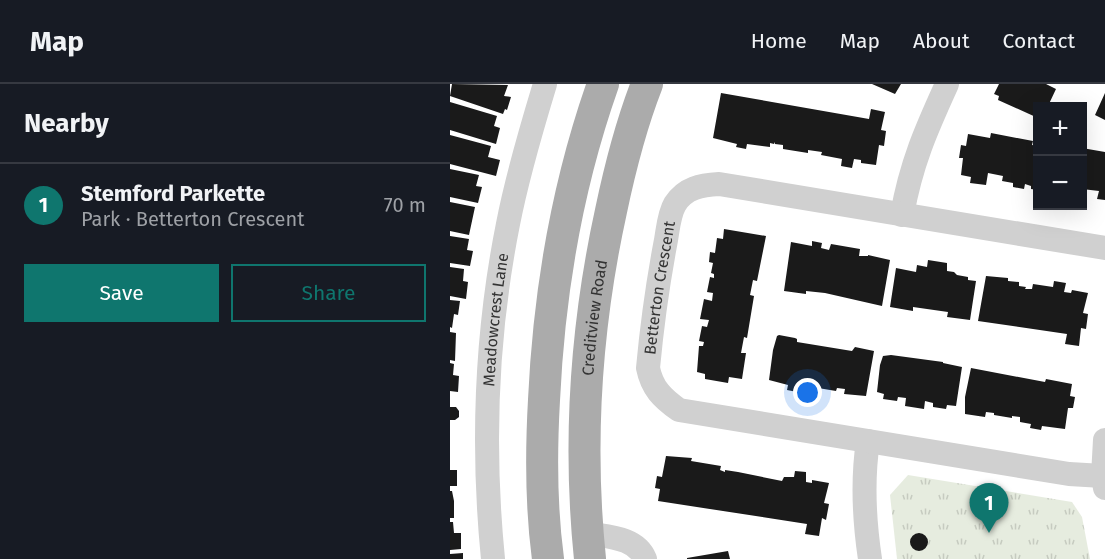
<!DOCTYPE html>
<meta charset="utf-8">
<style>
body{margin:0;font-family:"Fira Sans",sans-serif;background:#242831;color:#f1f3f6}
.controls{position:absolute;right:18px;top:18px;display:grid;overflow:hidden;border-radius:0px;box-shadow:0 6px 24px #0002}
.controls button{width:54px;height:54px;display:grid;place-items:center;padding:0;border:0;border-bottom:2px solid #363941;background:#171b24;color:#f1f3f6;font:30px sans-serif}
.you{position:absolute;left:358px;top:309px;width:21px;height:21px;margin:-15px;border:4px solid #fff;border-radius:50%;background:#1a73e8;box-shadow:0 0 0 9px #1a73e833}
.badge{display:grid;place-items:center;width:39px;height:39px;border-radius:50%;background:#0f766e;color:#fff;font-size:20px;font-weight:700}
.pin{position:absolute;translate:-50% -50px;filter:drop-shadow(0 2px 3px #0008)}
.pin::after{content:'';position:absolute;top:32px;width:21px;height:18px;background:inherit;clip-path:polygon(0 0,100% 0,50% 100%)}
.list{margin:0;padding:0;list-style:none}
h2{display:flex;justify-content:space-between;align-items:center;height:78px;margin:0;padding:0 24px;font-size:26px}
h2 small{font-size:20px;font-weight:400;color:#9ea1a6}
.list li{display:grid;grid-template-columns:39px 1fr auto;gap:18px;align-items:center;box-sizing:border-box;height:84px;padding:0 24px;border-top:2px solid #363941}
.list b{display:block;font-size:22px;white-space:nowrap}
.list p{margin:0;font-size:20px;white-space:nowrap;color:#9ea1a6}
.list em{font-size:20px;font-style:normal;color:#9ea1a6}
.actions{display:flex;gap:12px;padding:18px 24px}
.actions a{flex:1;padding:14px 0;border:2px solid #0f766e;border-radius:0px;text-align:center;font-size:21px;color:#0f766e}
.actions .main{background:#0f766e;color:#fff}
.map{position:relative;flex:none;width:655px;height:475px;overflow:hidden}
header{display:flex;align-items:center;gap:36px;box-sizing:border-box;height:84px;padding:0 30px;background:#171b24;border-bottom:2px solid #363941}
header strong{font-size:28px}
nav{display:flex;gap:33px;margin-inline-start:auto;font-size:21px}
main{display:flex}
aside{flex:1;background:#171b24}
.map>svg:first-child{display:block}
</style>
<header>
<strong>Map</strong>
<nav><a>Home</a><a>Map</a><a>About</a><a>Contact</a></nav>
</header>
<main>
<aside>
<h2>Nearby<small></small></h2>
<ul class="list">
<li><span class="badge">1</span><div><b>Stemford Parkette</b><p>Park · Betterton Crescent</p></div><em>70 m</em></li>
</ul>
<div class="actions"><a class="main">Save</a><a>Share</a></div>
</aside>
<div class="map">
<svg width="655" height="475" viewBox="0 0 655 475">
<defs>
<pattern id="grass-tufts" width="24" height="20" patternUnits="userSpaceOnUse" patternTransform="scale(1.5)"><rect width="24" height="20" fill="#e6ecdf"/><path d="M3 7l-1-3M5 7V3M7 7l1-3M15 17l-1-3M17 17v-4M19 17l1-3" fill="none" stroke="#c6cbc0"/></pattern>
</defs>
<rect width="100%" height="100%" fill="#fff"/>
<path fill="url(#grass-tufts)" d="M 458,391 L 622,418 L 632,433 L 640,475 L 447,475 L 440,411 Z"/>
<path fill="#1a1a1a" d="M 2,0 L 58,1 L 54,12 L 61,13 L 57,26 L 55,25 L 53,30 L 0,12 Z
M 422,0 L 451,0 L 445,10 Z
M 549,0 L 596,0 L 606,5 L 598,22 L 588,22 L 588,34 L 548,16 L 549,12 L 544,10 Z
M 271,9 L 419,35 L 421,25 L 435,28 L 431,46 L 436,47 L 434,62 L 429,61 L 426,81 L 411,79 L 411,76 L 404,75 L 402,84 L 391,82 L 392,75 L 371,71 L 372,68 L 358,66 L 358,69 L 333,65 L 333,61 L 325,60 L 324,58 L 324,60 L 320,59 L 320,63 L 297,60 L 296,65 L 286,63 L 287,60 L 263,54 Z
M 655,9 L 655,36 L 645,31 Z
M 0,18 L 47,32 L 44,42 L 50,44 L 46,60 L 0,46 Z
M 541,49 L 583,57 L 582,61 L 588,62 L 588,106 L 581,105 L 581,102 L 575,100 L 574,105 L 563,103 L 563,99 L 552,97 L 553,92 L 538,89 L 536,101 L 520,99 L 521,93 L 511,91 L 513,74 L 509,74 L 511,61 L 516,62 L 518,50 L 540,54 Z
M 0,51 L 41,62 L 38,73 L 50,76 L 46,92 L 0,80 Z
M 632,64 L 655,68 L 655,116 L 647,115 L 649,107 L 632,105 Z
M 0,85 L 29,91 L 26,102 L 32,103 L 28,119 L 0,113 Z
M 0,118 L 25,123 L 19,151 L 0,147 Z
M 274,145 L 316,152 L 307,197 L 303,196 L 300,211 L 304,212 L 297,254 L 294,253 L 291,269 L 296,269 L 292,295 L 279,293 L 278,299 L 255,295 L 255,290 L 247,288 L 249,262 L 253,262 L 254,258 L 249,257 L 252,242 L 257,243 L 259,236 L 250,235 L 254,215 L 262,217 L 263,209 L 257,208 L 260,193 L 264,194 L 264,190 L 261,189 L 263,179 L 259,178 L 260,168 L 265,169 L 267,154 L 273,155 Z
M 0,152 L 19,155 L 17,166 L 23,167 L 20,182 L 0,179 Z
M 362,157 L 372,159 L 371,164 L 379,166 L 381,160 L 410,165 L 409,172 L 418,172 L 418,171 L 440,176 L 432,222 L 375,209 L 356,207 L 356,210 L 334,207 L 341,158 L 362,162 Z
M 478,176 L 497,179 L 497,187 L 504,188 L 507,191 L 518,193 L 518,196 L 526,197 L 520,236 L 497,233 L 498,228 L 463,223 L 463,227 L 440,223 L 446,184 L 466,188 L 467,181 L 477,183 Z
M 0,183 L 14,185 L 13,197 L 18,198 L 16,215 L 0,212 Z
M 536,192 L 558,194 L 558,197 L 569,198 L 569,202 L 576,203 L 575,205 L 582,205 L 583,200 L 603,203 L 604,197 L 616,199 L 614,208 L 621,209 L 622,206 L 638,209 L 633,229 L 638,230 L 636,245 L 631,244 L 629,262 L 615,260 L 617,250 L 528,237 Z
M 0,216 L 10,217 L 8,231 L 4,230 L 2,244 L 0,243 Z
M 0,248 L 6,249 L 5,277 L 0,276 Z
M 329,251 L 345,254 L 347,255 L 347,258 L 402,267 L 405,263 L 424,267 L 416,312 L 394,310 L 395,305 L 387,304 L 386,307 L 368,304 L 369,301 L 360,300 L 359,305 L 348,303 L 347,308 L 337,306 L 338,301 L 319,296 L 323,266 L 327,252 Z
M 441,271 L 493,278 L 493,279 L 512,283 L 506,322 L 497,321 L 496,325 L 483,323 L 483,319 L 475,317 L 474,325 L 455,322 L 456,314 L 448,313 L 447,317 L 433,315 L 434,310 L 427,308 L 430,281 L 433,272 Z
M 0,279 L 4,280 L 3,291 L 9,292 L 8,308 L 0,307 Z
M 521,284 L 595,298 L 596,295 L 622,300 L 620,312 L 625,313 L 623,324 L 618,324 L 615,345 L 592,342 L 591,346 L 580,344 L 581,340 L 570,338 L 570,333 L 562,332 L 562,334 L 544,331 L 544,329 L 536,328 L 535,333 L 515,330 L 515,313 Z
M 0,323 L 6,323 L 9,327 L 9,333 L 5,336 L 0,336 Z
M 216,372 L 242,374 L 241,377 L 271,382 L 270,386 L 275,388 L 275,386 L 288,388 L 332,397 L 334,393 L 344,393 L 345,387 L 356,388 L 356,398 L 362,399 L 362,396 L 379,399 L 374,419 L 379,420 L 376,436 L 372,434 L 369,452 L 355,450 L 357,440 L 208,417 L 210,405 L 205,404 L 207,392 L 212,393 Z
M 0,386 L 7,386 L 7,402 L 0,402 Z
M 0,407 L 2,407 L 4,417 L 4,434 L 0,434 Z
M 0,438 L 3,438 L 4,449 L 11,449 L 11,465 L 0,466 Z
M460 458a9 9 0 1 1 18 0a9 9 0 1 1-18 0Z
M 278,467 L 280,475 L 237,475 L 237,474 Z
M 13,469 L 13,475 L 0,475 L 0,470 Z"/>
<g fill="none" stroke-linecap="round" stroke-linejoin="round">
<g stroke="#d0d0d0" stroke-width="24">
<path d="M 452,131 C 461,80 476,46 497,0"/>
<path d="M 655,356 L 653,392 L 655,404"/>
<path d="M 418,357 C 412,397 414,435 420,475"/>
<path id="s1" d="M 653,392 L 619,390 L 229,326 C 212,314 202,304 198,284 C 202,241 208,198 216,156 C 218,145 219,130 225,120 C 235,104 251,101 269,100 L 655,164"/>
<path d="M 137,449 C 158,453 186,453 195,475"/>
<path id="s2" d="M 43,475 C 32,364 36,250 58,140 C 67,93 81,46 95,0"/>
</g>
<g stroke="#ababab" stroke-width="32">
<path d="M 98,475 C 91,423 91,369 94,316 C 99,208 117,102 153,0"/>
<path id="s3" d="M 140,475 C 128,358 136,241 161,127 C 170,84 181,41 197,0"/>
</g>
</g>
<g text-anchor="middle" stroke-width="6" stroke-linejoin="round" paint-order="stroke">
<g font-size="16" fill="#333" stroke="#fff">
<text dy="6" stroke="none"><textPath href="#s1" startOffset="564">Betterton Crescent</textPath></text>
<text dy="6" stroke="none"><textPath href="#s2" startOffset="240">Meadowcrest Lane</textPath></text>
<text dy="6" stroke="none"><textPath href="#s3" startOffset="242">Creditview Road</textPath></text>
</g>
</g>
</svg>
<div class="controls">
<button>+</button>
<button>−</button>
</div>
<div class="you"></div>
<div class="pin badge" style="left:539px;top:449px">1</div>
</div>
</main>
